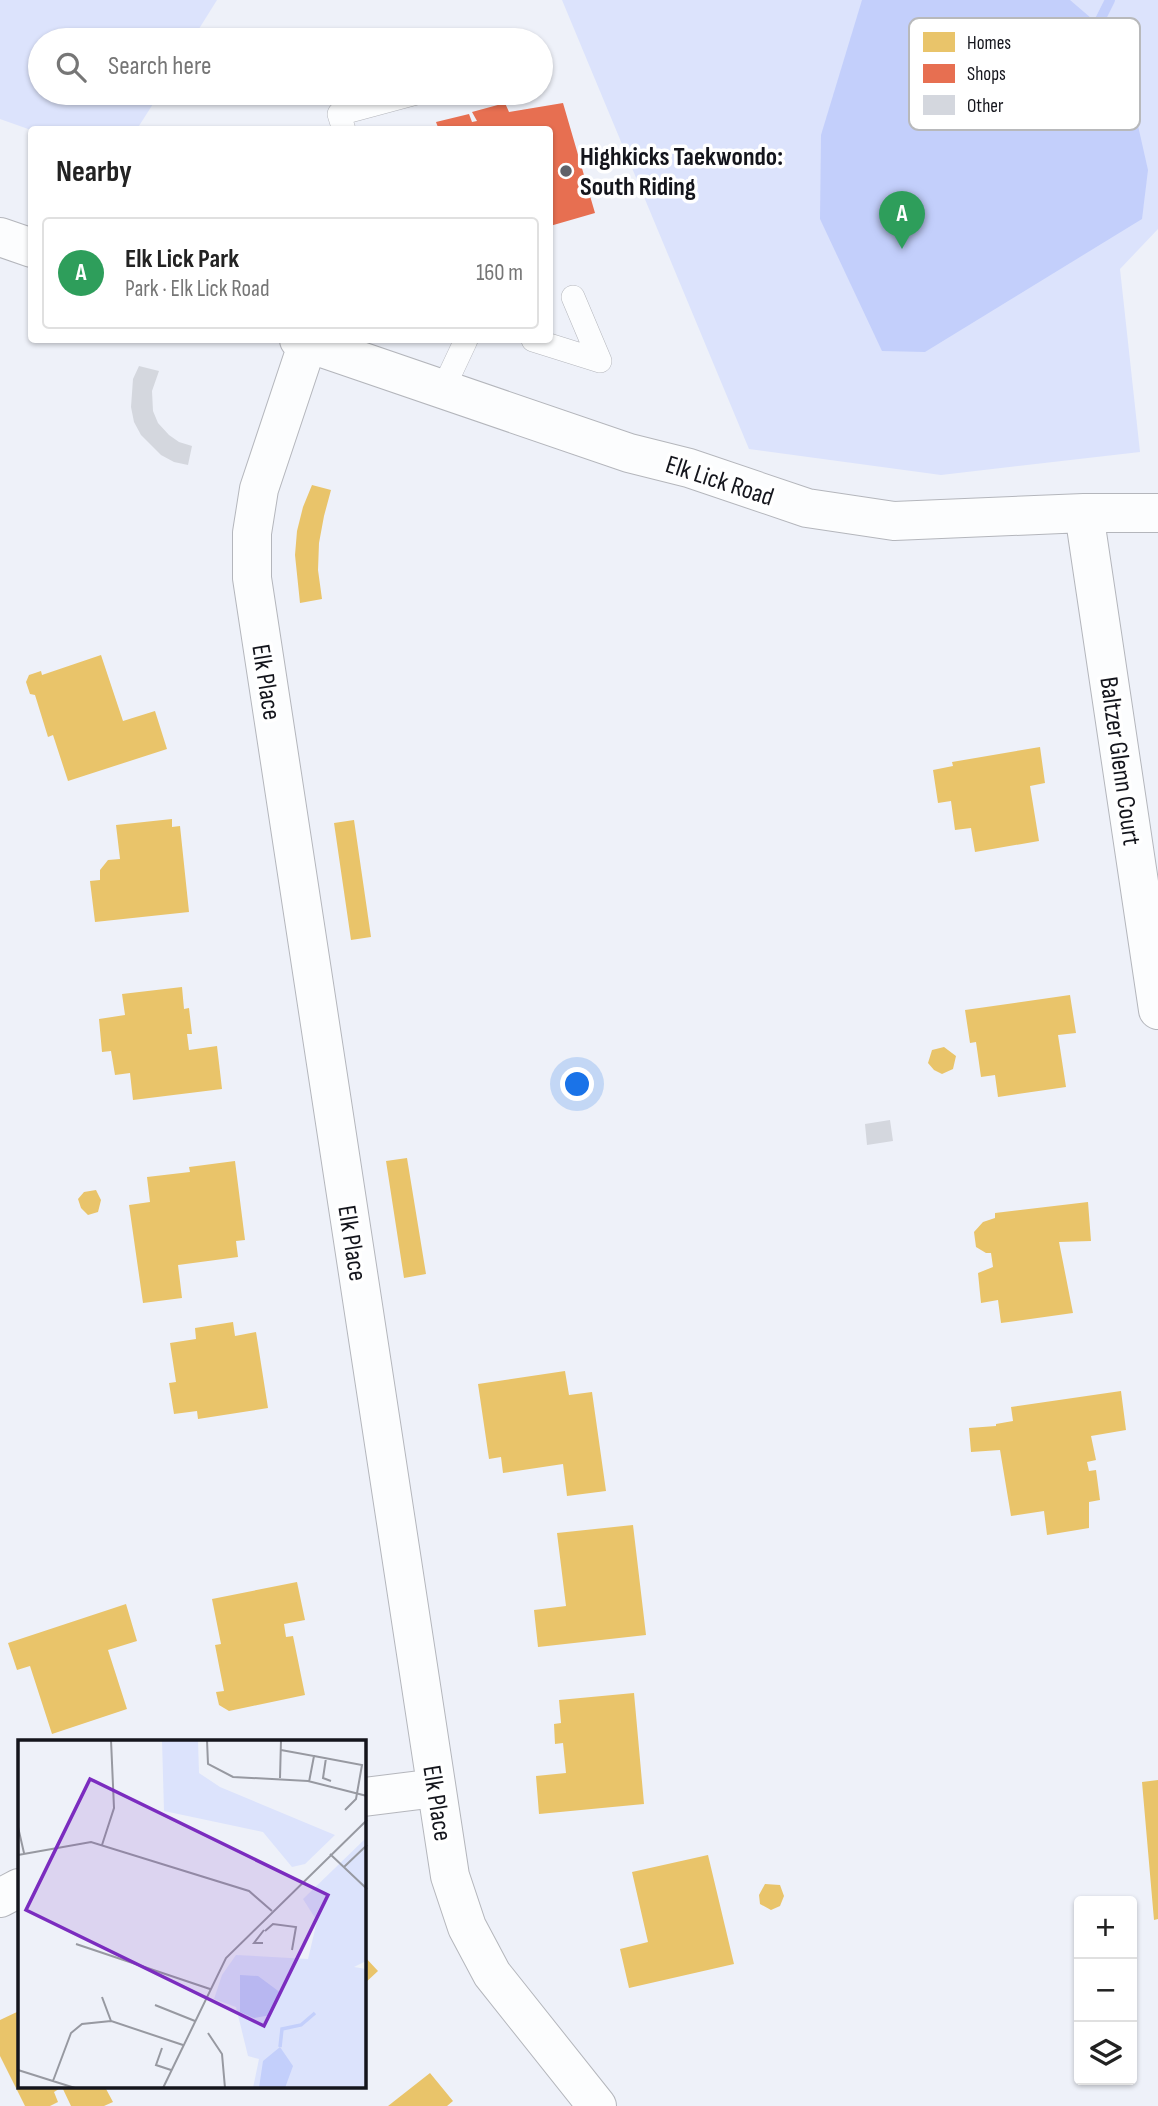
<!DOCTYPE html>
<meta charset="utf-8">
<style>
body{margin:0;font-family:"Sofia Sans Condensed",sans-serif;background:#f2f2f2;color:#222}
.controls{position:absolute;right:21px;bottom:21px;display:grid;overflow:hidden;border-radius:7px;box-shadow:0 2px 5px #0004}
.controls button{width:63px;height:63px;display:grid;place-items:center;padding:0;border:0;border-bottom:2px solid #e0e0e0;background:#fff;color:#222;font:35px sans-serif}
.you{position:absolute;left:578px;top:1085px;width:24px;height:24px;margin:-18px;border:5px solid #fff;border-radius:50%;background:#1a73e8;box-shadow:0 0 0 10px #1a73e833}
.badge{display:grid;place-items:center;width:46px;height:46px;border-radius:50%;background:#606269;color:#fff;font-size:23px;font-weight:700}
.pin{position:absolute;translate:-50% -58px;filter:drop-shadow(0 2px 4px #0008)}
.pin::after{content:'';position:absolute;top:37px;width:24px;height:21px;background:inherit;clip-path:polygon(0 0,100% 0,50% 100%)}
.list{margin:0;padding:0;list-style:none}
h2{display:flex;justify-content:space-between;align-items:center;height:91px;margin:0;padding:0 28px;font-size:30px}
h2 small{font-size:23px;font-weight:400;color:#767676}
.list li{display:grid;grid-template-columns:46px 1fr auto;gap:21px;align-items:center;box-sizing:border-box;height:112px;margin:0 14px 14px;padding:0 14px;border:2px solid #e0e0e0;border-radius:7px}
.list b{display:block;font-size:26px;white-space:nowrap}
.list p{margin:0;font-size:23px;white-space:nowrap;color:#767676}
.list em{font-size:23px;font-style:normal;color:#767676}
.icon{flex:none;width:38px;height:38px;fill:none;stroke:currentColor;stroke-width:2;stroke-linecap:round;stroke-linejoin:round}
.map{position:relative;flex:none;width:1158px;height:2106px;overflow:hidden}
.search{position:absolute;background:#fff;box-shadow:0 2px 5px #0004;left:28px;top:28px;width:525px;height:77px;display:flex;align-items:center;gap:18px;box-sizing:border-box;padding:0 24px;border-radius:38px;color:#767676;font-size:26px}
.panel{position:absolute;background:#fff;box-shadow:0 2px 5px #0004;left:28px;top:126px;width:525px;height:217px;border-radius:7px}
.map>svg:first-child{display:block}
</style>
<div class="map">
<svg width="1158" height="2106" viewBox="0 0 1158 2106">
<rect width="100%" height="100%" fill="#eef1f9"/>
<path fill="#dce3fc" d="M 0,0 L 217,0 L 192,40 L 40,40 L 40,93 L 160,93 L 137,129 L 31,130 L 0,119 Z
M 562,0 L 1158,0 L 1158,229 L 1120,269 L 1140,452 L 941,475 L 749,449 Z"/>
<path fill="#c3cffb" d="M 862,0 L 1070,0 L 1098,24 L 1132,99 L 1148,170 L 1142,219 L 925,352 L 882,351 L 820,219 L 821,135 Z"/>
<path fill="#e9c46a" d="M 312,485 L 331,490 L 324,516 L 319,543 L 318,570 L 322,599 L 300,603 L 295,555 L 297,531 L 303,507 Z
M 101,655 L 123,721 L 155,711 L 167,749 L 68,781 L 53,735 L 48,737 L 35,695 L 30,694 L 26,682 L 29,675 L 41,671 L 42,675 Z
M 1040,747 L 1045,783 L 1030,786 L 1039,841 L 975,852 L 971,828 L 955,830 L 951,801 L 938,803 L 933,770 L 953,766 L 952,762 Z
M 172,819 L 172,827 L 180,826 L 189,912 L 95,922 L 90,881 L 100,880 L 100,870 L 108,860 L 120,859 L 116,825 Z
M 354,820 L 371,937 L 351,940 L 334,823 Z
M 182,987 L 184,1009 L 189,1008 L 192,1034 L 187,1034 L 189,1050 L 217,1046 L 222,1089 L 133,1100 L 130,1073 L 115,1075 L 111,1051 L 102,1052 L 99,1019 L 125,1015 L 122,994 Z
M 1070,995 L 1076,1033 L 1058,1035 L 1066,1087 L 998,1097 L 995,1075 L 981,1077 L 976,1042 L 970,1043 L 965,1010 Z
M 944,1047 L 956,1056 L 953,1069 L 942,1074 L 934,1070 L 928,1063 L 932,1050 Z
M 407,1158 L 426,1274 L 404,1278 L 386,1161 Z
M 235,1161 L 245,1240 L 236,1241 L 238,1257 L 178,1265 L 182,1298 L 143,1303 L 129,1205 L 150,1202 L 147,1177 L 190,1172 L 189,1167 Z
M 96,1190 L 101,1200 L 98,1212 L 88,1215 L 81,1208 L 78,1199 L 84,1192 Z
M 1088,1202 L 1091,1241 L 1059,1242 L 1073,1313 L 1001,1323 L 998,1300 L 981,1303 L 978,1273 L 993,1267 L 991,1253 L 986,1253 L 976,1247 L 974,1232 L 983,1222 L 995,1218 L 995,1213 Z
M 233,1322 L 235,1336 L 256,1332 L 268,1408 L 198,1419 L 197,1411 L 174,1414 L 169,1383 L 176,1382 L 170,1343 L 196,1339 L 195,1328 Z
M 565,1371 L 569,1395 L 592,1392 L 606,1491 L 567,1496 L 563,1464 L 503,1473 L 501,1457 L 489,1459 L 478,1384 Z
M 1121,1391 L 1126,1430 L 1091,1436 L 1096,1460 L 1087,1462 L 1089,1471 L 1096,1470 L 1100,1500 L 1089,1502 L 1089,1528 L 1047,1535 L 1044,1511 L 1011,1516 L 1000,1450 L 971,1452 L 969,1428 L 996,1426 L 996,1424 L 1013,1421 L 1011,1407 Z
M 633,1525 L 646,1635 L 538,1647 L 534,1610 L 566,1606 L 557,1533 Z
M 297,1582 L 305,1620 L 284,1624 L 286,1637 L 293,1636 L 305,1695 L 229,1711 L 219,1705 L 216,1692 L 224,1691 L 215,1645 L 221,1644 L 212,1599 Z
M 126,1604 L 137,1641 L 108,1650 L 127,1709 L 52,1734 L 30,1666 L 17,1670 L 8,1643 Z
M 634,1693 L 644,1804 L 539,1814 L 536,1776 L 566,1773 L 563,1743 L 555,1744 L 554,1724 L 561,1723 L 559,1700 Z
M 1158,1780 L 1158,1919 L 1154,1920 L 1142,1782 Z
M 708,1855 L 734,1964 L 629,1988 L 620,1949 L 648,1942 L 632,1872 Z
M 765,1884 L 780,1885 L 784,1896 L 780,1906 L 771,1910 L 760,1904 L 759,1895 Z
M 364,1956 L 378,1971 L 364,1984 Z
M 19,2011 L 19,2087 L 105,2087 L 113,2102 L 104,2106 L 71,2106 L 62,2087 L 54,2092 L 58,2102 L 50,2106 L 25,2106 L 0,2056 L 0,2020 Z
M 430,2073 L 453,2101 L 447,2106 L 388,2106 Z"/>
<path fill="#e76f51" d="M 505,103 L 509,112 L 563,103 L 595,213 L 550,226 L 550,130 L 439,130 L 436,122 L 469,114 L 472,122 L 477,121 L 472,112 Z"/>
<g fill="none" stroke-linecap="round" stroke-linejoin="round">
<path stroke="#c3cffb" stroke-width="10" d="M 1098,24 L 1110,0"/>
</g>
<path fill="#d4d7de" d="M 139,366 L 159,371 L 152,391 L 153,411 L 158,423 L 169,435 L 179,442 L 192,446 L 188,465 L 174,462 L 161,455 L 141,435 L 134,422 L 131,407 L 133,379 Z
M 890,1120 L 893,1141 L 867,1145 L 865,1124 Z"/>
<g fill="none" stroke-linecap="round" stroke-linejoin="round">
<g stroke="#b4b6bc" stroke-width="24">
<path id="service" d="M 344,130 L 339,114 L 417,93
M 533,340 L 600,361 L 573,297
M 443,389 L 466,340"/>
</g>
<g stroke="#b4b6bc" stroke-width="40">
<path id="minor" d="M 0,237 L 32,248
M 299,340 L 629,453 L 689,468 L 807,508 L 894,521 L 1084,513 L 1158,513
M 308,342 L 259,489 L 252,533 L 252,578 L 450,1876 L 467,1927 L 492,1974 L 597,2106
M 1084,513 L 1158,1010
M 364,1797 L 436,1788
M 0,1898 L 19,1888"/>
</g>
<use href="#service" stroke="#fcfdfe" stroke-width="23"/>
<use href="#minor" stroke="#fcfdfe" stroke-width="38"/>
</g>
<circle fill="#606269" stroke="#fff" stroke-width="2.5" cx="566" cy="171" r="7"/>
<g text-anchor="middle" stroke-width="7" stroke-linejoin="round" paint-order="stroke">
<g font-size="26" font-weight="bold" fill="#14151c" stroke="#fff" text-anchor="start">
<text x="580" y="165">Highkicks Taekwondo:<tspan x="580" dy="30">South Riding</tspan></text>
</g>
<g font-size="26" fill="#14151c" stroke="#fff">
<text transform="translate(720 480) rotate(18)" y="9">Elk Lick Road</text>
<text transform="translate(267 682) rotate(81)" y="9">Elk Place</text>
<text transform="translate(1121 761) rotate(82)" y="9">Baltzer Glenn Court</text>
<text transform="translate(353 1243) rotate(81)" y="9">Elk Place</text>
<text transform="translate(438 1803) rotate(81)" y="9">Elk Place</text>
</g>
</g>
<g transform="translate(18 1740)">
<rect width="348" height="348" fill="#eef1f9"/>
<path d="M 144,0 L 180,0 L 181,33 L 202,47 L 317,95 L 287,124 L 274,127 L 245,92 L 146,71 ZM 348,98 L 348,221 L 336,227 L 348,229 L 348,348 L 235,348 L 241,319 L 230,316 L 218,267 L 196,259 L 204,235 L 218,215 L 290,219 L 299,181 L 285,159 Z" fill="#dce3fc"/>
<path d="M 222,235 L 240,236 L 263,253 L 253,275 L 236,278 L 222,272 ZM 262,307 L 275,326 L 267,348 L 241,348 L 245,321 Z" fill="#c3cffb"/>
<path fill="none" stroke="#c3cffb" stroke-width="3.5" d="M 262,307 L 264,289 L 283,285 L 297,273"/>
<path fill="none" stroke="#9799a1" stroke-width="2" d="M 189,0 L 190,24 L 215,37 L 290,41 L 349,56M 263,10 L 296,16 L 291,42M 296,16 L 344,25 L 338,59 L 327,70M 308,18 L 305,38 L 313,41M 262,38 L 263,0M 0,87 L 6,113M 84,105 L 96,68 L 93,0M 312,114 L 349,149M 0,115 L 73,102 L 231,151 L 254,171M 326,127 L 349,105M 247,191 L 255,184 L 278,187 L 274,210M 245,203 L 236,203 L 246,190M 58,204 L 192,249M 84,257 L 93,281 L 165,305M 137,265 L 177,281M 190,293 L 204,314 L 207,348M 144,308 L 138,325 L 153,330M 0,330 L 57,348M 35,341 L 53,293 L 64,284 L 93,281M 145,348 L 208,218 L 349,80"/>
<path fill="#7b2cbf" fill-opacity="0.15" stroke="#7b2cbf" stroke-width="3.5" d="M 72,39 L 310,155 L 246,286 L 8,170 Z"/>
<rect width="348" height="348" fill="none" stroke="#14151c" stroke-width="3.5"/>
</g>
<rect x="909" y="18" width="231" height="112" rx="10" fill="#fff" stroke="#b8b9bb" stroke-width="2"/>
<rect x="923" y="32" width="32" height="20" fill="#e9c46a"/>
<rect x="923" y="64" width="32" height="19" fill="#e76f51"/>
<rect x="923" y="95" width="32" height="20" fill="#d4d7de"/>
<g font-size="19" fill="#14151c">
<text x="967" y="49">Homes</text>
<text x="967" y="80">Shops</text>
<text x="967" y="112">Other</text>
</g>
</svg>
<div class="controls">
<button>+</button>
<button>−</button>
<button><svg class="icon" aria-label="layers" viewBox="0 0 24 24"><path d="M12 4l9 5-9 5-9-5zM3 14l9 5 9-5"/></svg></button>
</div>
<div class="you"></div>
<div class="pin badge" style="left:902px;top:249px;background:#2e9e5b">A</div>
<div class="search"><svg class="icon" aria-label="search" viewBox="0 0 24 24"><circle cx="10" cy="10" r="6"/><path d="M15 15l6 6"/></svg>Search here</div>
<section class="panel">
<h2>Nearby<small></small></h2>
<ul class="list">
<li><span class="badge" style="background:#2e9e5b">A</span><div><b>Elk Lick Park</b><p>Park · Elk Lick Road</p></div><em>160 m</em></li>
</ul>
</section>
</div>
